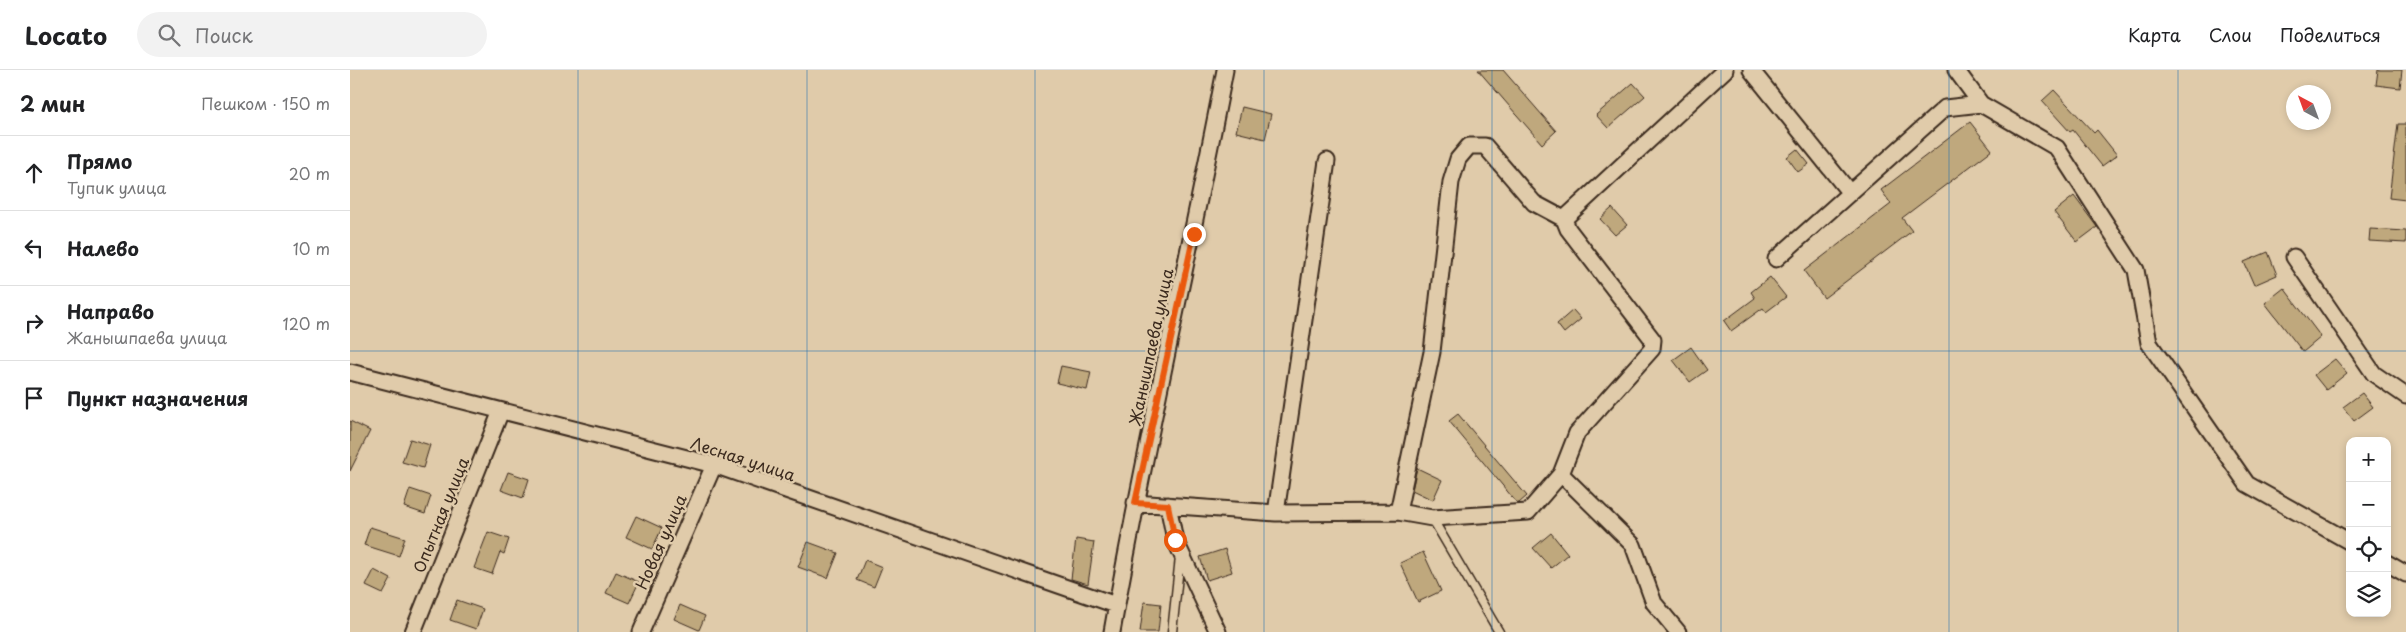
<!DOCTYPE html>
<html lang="ru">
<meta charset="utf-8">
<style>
body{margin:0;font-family:"Playpen Sans",sans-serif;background:#f2f2f2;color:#202124}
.controls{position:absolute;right:15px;bottom:15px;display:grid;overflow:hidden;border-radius:10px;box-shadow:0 2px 8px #0003}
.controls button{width:45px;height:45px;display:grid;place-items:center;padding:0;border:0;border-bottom:1px solid #e0e0e0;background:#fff;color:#202124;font:25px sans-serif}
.compass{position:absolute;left:1936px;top:15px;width:45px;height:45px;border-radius:50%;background:#fff;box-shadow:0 2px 8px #0003;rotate:319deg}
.stop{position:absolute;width:15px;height:15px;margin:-11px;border:4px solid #ea580c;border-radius:50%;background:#fff}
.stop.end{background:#ea580c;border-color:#fff;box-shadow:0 1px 5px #0008}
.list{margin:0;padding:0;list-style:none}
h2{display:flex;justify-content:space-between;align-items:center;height:65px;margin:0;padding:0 20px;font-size:21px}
h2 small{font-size:16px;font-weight:400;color:#757577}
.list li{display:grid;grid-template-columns:32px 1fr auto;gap:15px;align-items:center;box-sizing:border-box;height:75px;padding:0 20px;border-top:1px solid #e0e0e0}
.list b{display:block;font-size:19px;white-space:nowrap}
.list p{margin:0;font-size:16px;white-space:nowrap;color:#757577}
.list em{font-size:16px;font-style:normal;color:#757577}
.icon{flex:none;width:28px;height:28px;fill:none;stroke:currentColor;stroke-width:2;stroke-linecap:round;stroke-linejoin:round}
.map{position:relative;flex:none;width:2056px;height:562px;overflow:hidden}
header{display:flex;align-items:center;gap:30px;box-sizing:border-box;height:70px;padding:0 25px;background:#fff;border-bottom:1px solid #e0e0e0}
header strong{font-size:24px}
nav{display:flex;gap:28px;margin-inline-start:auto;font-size:18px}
.search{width:350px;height:45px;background:#f2f2f2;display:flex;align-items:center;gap:12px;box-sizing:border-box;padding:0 18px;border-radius:28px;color:#757577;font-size:19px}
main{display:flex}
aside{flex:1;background:#fff}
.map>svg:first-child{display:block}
</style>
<header>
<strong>Locato</strong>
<div class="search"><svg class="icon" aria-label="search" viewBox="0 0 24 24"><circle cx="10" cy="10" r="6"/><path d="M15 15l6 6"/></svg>Поиск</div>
<nav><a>Карта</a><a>Слои</a><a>Поделиться</a></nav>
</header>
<main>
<aside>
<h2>2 мин<small>Пешком · 150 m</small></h2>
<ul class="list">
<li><svg class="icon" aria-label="ahead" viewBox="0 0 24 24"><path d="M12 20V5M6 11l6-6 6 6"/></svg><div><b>Прямо</b><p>Тупик улица</p></div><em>20 m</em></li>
<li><svg class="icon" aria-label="left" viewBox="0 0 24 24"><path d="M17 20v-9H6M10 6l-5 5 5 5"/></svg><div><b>Налево</b></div><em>10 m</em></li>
<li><svg class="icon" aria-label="right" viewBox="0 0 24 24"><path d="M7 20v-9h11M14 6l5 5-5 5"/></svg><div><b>Направо</b><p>Жанышпаева улица</p></div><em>120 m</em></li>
<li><svg class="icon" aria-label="arrive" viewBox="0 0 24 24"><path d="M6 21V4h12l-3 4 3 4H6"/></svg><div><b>Пункт назначения</b></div></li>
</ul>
</aside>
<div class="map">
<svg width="2056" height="562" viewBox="0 0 2056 562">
<rect width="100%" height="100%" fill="#e0cbaa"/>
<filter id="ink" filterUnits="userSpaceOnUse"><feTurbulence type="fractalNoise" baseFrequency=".02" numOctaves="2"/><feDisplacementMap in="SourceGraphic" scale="10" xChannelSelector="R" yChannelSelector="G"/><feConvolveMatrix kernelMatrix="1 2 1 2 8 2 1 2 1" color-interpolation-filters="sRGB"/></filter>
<g filter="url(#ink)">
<path fill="#bfa87d" stroke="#3b2a1e" d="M 1128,0 L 1153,0 L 1206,61 L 1192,74 Z
M 2028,0 L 2052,0 L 2050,18 L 2026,15 Z
M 1283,13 L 1295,26 L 1258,58 L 1246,45 Z
M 1704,20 L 1744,63 L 1747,60 L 1767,85 L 1752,96 L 1723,60 L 1720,62 L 1692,31 Z
M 892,37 L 921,44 L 915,69 L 886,62 Z
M 1620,52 L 1642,80 L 1552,148 L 1562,161 L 1474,228 L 1454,201 L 1541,134 L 1531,120 Z
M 2048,54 L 2056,54 L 2056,130 L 2039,128 Z
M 1447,79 L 1459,94 L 1448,102 L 1437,87 Z
M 1724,126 L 1747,157 L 1727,172 L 1704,142 Z
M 1262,138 L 1277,155 L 1265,165 L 1250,149 Z
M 2020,159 L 2056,161 L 2056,173 L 2019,171 Z
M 1918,182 L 1927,205 L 1904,215 L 1894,192 Z
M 1420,207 L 1436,227 L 1416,242 L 1413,238 L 1381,261 L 1374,251 L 1405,228 L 1401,222 Z
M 1934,218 L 1971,267 L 1953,282 L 1915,233 Z
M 1223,240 L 1231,249 L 1214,263 L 1207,254 Z
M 1341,277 L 1357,300 L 1340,312 L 1323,290 Z
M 1985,289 L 1997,303 L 1976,320 L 1964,305 Z
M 711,296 L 741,302 L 737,320 L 707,313 Z
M 2012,323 L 2023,337 L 2004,351 L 1993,337 Z
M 1108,344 L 1177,426 L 1169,433 L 1167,433 L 1099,351 Z
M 0,351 L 20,361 L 0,401 Z
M 60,369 L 80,375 L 73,398 L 52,392 Z
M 1067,398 L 1092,410 L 1083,430 L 1062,420 Z
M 158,402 L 179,409 L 173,428 L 151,420 Z
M 60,419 L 81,426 L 75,444 L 54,437 Z
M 286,446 L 312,458 L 302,479 L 276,467 Z
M 20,457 L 55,468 L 49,486 L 14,475 Z
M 138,462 L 159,469 L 154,484 L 150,482 L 142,504 L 124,498 Z
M 1201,463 L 1218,484 L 1201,498 L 1183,478 Z
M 726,469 L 744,472 L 738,514 L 721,509 Z
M 458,472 L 488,483 L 478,508 L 448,497 Z
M 875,479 L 882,502 L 857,510 L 850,487 Z
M 1073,482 L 1091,521 L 1068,532 L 1050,493 Z
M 515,490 L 532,497 L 524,517 L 507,510 Z
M 24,500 L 41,509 L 33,524 L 16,516 Z
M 266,502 L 289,512 L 279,533 L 256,523 Z
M 107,530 L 133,539 L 126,559 L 100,550 Z
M 794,532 L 811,534 L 808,562 L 790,562 Z
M 330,535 L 355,546 L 349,560 L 324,549 Z"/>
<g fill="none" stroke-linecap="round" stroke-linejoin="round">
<g stroke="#3b2a1e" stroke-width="11">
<path id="service" d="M 1082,448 L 1149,562
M 822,562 L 830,487"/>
</g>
<g stroke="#3b2a1e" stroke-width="19">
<path id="minor" d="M 1401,0 L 1500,123
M 1606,0 L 1631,34 L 1707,78 L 1786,200 L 1799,273 L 1897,414 L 2000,472
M 1944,187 L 2024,304 L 2056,326
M 1426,189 L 1595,38 L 1631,34
M 0,302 L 364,395 L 766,535
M 1211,404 L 1227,363 L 1302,279 L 1303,270 L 1218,159 L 1214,149 L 1375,0
M 785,433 L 926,443 L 1048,442 L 1082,448 L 1178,442 L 1211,404 L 1283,475 L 1304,533 L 1328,562
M 818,435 L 825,470 L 868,562
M 1048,442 L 1082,282 L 1101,112 L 1108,89 L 1119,76 L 1135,76 L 1184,133 L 1214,149
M 926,443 L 977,91
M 2037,493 L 2056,504
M 63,562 L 151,341
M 291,562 L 364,395
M 762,562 C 795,374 839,188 875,0"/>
</g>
<use href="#service" stroke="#e0cbaa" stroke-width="8"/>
<use href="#minor" stroke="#e0cbaa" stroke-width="15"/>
</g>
</g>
<g fill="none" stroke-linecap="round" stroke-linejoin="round" filter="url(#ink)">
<path stroke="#ea580c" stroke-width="6" d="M 825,470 L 818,435 L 785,433 L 844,164"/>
</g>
<path fill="none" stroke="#1f6fb2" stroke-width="1" stroke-opacity="0.55" d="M 228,0 L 228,562M 457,0 L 457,562M 685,0 L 685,562M 914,0 L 914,562M 1142,0 L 1142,562M 1371,0 L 1371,562M 1599,0 L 1599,562M 1828,0 L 1828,562M 0,281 L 2056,281"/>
<g text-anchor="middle" stroke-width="5" stroke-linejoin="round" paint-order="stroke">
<g font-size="16" fill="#3b2a1e" stroke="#e0cbaa">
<text transform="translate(801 277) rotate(-78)" y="6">Жанышпаева улица</text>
<text transform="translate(393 389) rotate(18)" y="6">Лесная улица</text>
<text transform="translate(91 445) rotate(-68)" y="6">Опытная улица</text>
<text transform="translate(311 472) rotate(-66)" y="6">Новая улица</text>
</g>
</g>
</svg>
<div class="controls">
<button>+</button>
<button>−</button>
<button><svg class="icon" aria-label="locate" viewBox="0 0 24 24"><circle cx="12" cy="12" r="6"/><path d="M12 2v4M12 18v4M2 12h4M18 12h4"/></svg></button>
<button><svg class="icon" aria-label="layers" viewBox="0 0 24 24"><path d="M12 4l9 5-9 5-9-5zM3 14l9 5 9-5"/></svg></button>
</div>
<svg class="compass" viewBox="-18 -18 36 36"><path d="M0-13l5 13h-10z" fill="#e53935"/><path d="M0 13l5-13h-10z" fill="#757577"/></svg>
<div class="stop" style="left:825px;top:470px"></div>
<div class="stop end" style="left:844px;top:164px"></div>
</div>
</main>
